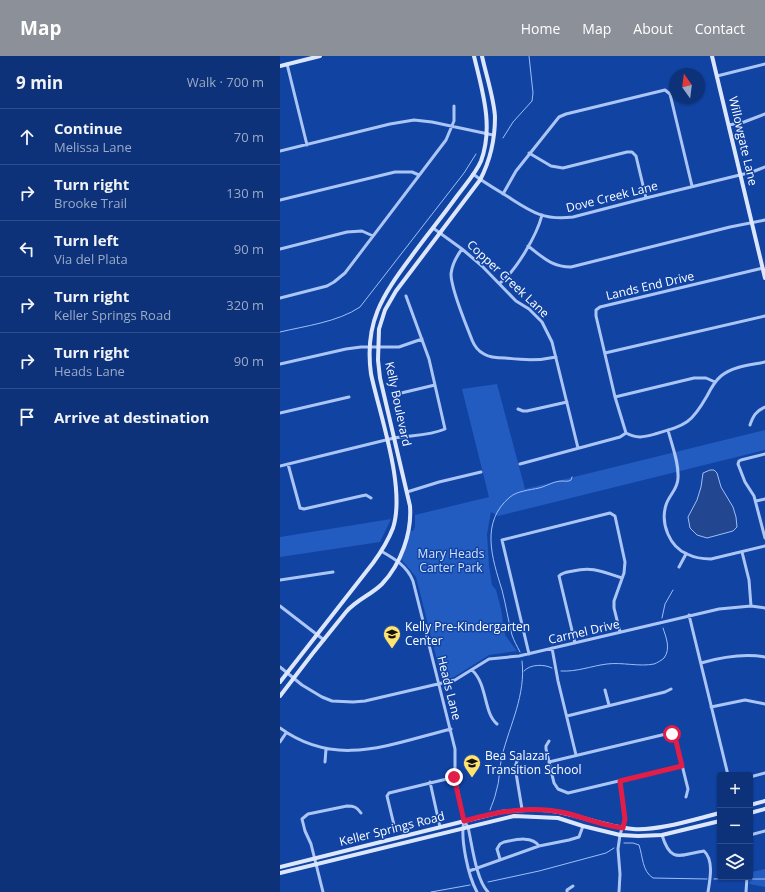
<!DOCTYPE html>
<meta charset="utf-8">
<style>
body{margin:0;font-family:"Open Sans",sans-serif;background:#163a7f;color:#f1f3f6}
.controls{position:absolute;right:12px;bottom:12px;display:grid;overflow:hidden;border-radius:4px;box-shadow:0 1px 3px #0004}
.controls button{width:36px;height:36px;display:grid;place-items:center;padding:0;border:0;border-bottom:1px solid #2d4d8b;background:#0d327a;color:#f1f3f6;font:20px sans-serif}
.compass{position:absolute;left:389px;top:12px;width:36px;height:36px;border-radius:50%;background:#0d327a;box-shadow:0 1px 3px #0004;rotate:346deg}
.stop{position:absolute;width:12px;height:12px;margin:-9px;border:3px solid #e11d48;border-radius:50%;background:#fff}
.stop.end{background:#e11d48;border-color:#fff;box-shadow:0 1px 4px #0008}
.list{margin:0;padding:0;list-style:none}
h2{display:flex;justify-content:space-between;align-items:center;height:52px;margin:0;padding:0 16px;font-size:17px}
h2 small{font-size:13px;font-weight:400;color:#9aaac7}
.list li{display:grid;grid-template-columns:26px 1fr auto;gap:12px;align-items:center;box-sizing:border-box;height:56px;padding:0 16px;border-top:1px solid #2d4d8b}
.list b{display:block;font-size:15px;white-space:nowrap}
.list p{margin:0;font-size:13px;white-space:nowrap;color:#9aaac7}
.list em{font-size:13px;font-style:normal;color:#9aaac7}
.icon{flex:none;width:22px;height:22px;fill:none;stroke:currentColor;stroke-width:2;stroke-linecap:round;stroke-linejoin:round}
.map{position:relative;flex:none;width:485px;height:836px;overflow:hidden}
header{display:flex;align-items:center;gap:24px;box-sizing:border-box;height:56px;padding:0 20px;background:#8c9099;color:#fff}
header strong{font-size:19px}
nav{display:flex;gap:22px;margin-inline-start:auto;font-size:14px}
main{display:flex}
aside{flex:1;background:#0d327a}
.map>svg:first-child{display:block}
</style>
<header>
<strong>Map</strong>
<nav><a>Home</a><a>Map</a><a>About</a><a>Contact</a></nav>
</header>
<main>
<aside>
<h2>9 min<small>Walk · 700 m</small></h2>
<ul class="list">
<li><svg class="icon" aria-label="ahead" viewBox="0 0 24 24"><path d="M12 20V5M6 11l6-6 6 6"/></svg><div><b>Continue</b><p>Melissa Lane</p></div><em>70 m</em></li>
<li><svg class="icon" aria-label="right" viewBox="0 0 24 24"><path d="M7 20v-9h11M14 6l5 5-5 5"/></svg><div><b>Turn right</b><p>Brooke Trail</p></div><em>130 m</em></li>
<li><svg class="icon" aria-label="left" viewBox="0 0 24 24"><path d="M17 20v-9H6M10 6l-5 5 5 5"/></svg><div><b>Turn left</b><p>Via del Plata</p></div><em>90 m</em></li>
<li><svg class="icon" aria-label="right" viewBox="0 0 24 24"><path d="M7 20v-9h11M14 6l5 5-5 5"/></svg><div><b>Turn right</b><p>Keller Springs Road</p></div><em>320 m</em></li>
<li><svg class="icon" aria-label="right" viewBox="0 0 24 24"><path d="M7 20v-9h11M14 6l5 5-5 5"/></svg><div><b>Turn right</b><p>Heads Lane</p></div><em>90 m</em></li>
<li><svg class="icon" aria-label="arrive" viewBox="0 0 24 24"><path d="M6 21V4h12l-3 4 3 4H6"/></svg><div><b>Arrive at destination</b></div></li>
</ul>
</aside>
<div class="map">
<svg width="485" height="836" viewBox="0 0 485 836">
<rect width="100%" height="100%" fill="#1143a3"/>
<path fill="#235cc1" d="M 217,328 L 245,433 L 485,374 L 485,394 L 218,460 L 211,456 L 207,478 L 209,510 L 212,529 L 216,534 L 221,553 L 225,579 L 237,595 L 209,599 L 174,621 L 162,624 L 136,521 L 121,503 L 130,475 L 133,475 L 135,471 L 135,459 L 209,441 L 182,333 Z
M 111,463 L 100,486 L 0,501 L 0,481 Z
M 485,813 L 485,831 L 469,828 L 472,816 Z"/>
<path fill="#224790" stroke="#9dbff9" d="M 430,414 L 434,414 L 437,417 L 441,431 L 453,451 L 456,461 L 457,471 L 453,475 L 427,482 L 417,479 L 410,472 L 408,461 L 417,444 L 421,431 L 423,417 Z"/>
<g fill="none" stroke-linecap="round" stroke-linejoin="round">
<path stroke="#9dbff9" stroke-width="1" d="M 223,82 L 233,66 L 252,45 L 253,37 L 249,0
M 0,276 C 25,270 58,266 80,251 L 184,117 L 196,98
M 382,562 L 385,548 L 393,534
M 240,596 C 237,590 234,585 232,579 C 228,564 226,549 222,534 C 212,502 200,466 230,441 C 237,435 250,434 259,432 C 267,430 274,425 282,425 C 286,425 288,426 291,424 L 292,421
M 244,615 C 250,608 264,608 272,612
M 281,615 C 297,616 311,610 327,608 C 342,606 359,611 374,608 C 377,607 382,604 384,602 C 391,593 386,581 383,572
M 210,754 C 212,748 215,742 216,736 C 220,725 219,712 222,700 C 230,668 246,639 242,605
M 344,787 L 353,787 L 359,789 C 363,801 362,815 373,822 L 427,823
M 434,823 L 464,822
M 472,823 L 485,823
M 208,826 L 259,815 L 326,797 L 334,792
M 151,836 L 190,829"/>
<path stroke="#abc6f6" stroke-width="3" d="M 7,8 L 27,89
M 437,20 L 485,8
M 449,69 L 464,66 L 485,58
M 0,95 L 110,68 L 134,64 L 152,66 L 213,79
M 249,97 L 271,110 L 283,112 L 347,96 L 352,96 L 356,100 L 366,142
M 193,118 C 202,125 212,131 222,137 C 248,153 260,165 293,161 L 366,142 L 472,116 L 485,111
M 223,138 L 236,115 L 279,61 L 286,58 L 385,34 L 390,38 L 412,130
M 0,144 L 115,116 L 132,116 L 139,119
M 153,172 L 182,193 L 202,210 L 236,245 L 249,253 L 262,266 L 272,286 L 298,392
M 248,190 C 263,201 271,211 291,211 L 450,171 L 485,164
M 0,193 L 67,176 L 82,175 L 93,180
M 182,193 C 176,201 172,208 171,218 C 171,234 186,268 192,284 C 194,289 198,295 204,298 C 210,302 218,302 225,302 C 243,304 258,305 276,301
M 220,227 C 236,215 257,179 262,159
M 0,242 L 47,230 L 54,226 L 65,217 L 166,84 L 174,65 L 174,50
M 325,297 L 485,260
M 0,308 L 66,293 L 81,291 L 119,291 L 142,283
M 117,338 L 155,329
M 335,341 L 414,322 L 426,322 L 435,326
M 238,353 L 243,355 L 247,355 L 287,346
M 0,357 L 69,341
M 470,369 C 473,360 476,355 485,351
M 388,374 C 392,390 399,406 398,422 C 398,433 389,439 386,449 C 380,468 390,491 407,498 C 415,502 423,503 431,503 L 485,490
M 346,377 L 335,341 L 316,260 L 316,254 L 320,251 L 483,212
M 346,377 C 357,383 364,381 375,378 C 406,369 411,368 427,340 C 431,332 435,325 441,320 C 453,310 471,309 485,306
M 485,398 L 461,404 L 459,405 L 458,408 L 465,426 L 474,440 L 485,482
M 8,408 L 20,452 L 24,453 L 81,440 L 86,439 L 91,442
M 240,408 L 340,381 L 346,377
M 0,410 C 38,401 76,391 114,382 C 131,379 149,380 165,373 L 149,303 L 126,240
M 127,436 L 159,426 L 201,416
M 476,445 L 485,443
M 101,495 C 115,503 127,510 133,525 L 175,693 L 175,721 L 184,765 L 188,771 C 192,788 196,824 208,836
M 462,496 L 469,524 L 471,550
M 399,511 L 406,498
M 0,524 L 53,516
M 0,550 L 44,584
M 409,559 L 448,719
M 295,587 L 279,520 C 283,516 288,516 293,515 C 313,510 323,516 342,522
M 272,592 L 278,625 L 296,699
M 249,598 L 222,484 L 330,457 L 335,460 L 345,506 L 344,517 L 334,545 L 334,552 L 340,576
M 421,607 C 442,601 463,597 485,601
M 0,611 L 22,629 L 42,641 L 52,645 L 73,646 L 85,645 L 175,624 L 209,603 L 239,600 L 439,553 L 471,550 L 485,552
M 192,614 C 208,629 203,656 217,668
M 325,634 L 329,649
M 431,651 L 465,644 L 485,648
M 287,660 L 385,636 L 391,633
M 0,672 C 56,713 110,688 171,673
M 269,685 L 266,690 L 266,693 L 274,727 L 278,733 L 288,737 L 402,710
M 0,686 L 6,677
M 239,700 L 235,711 L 242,753
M 45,706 L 46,693
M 269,706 L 386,678 L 391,678 L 395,681 L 408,733 L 406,741
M 470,721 L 485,717
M 150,726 L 160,771
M 184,765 C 180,782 188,820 197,836
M 114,769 L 107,740 L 109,737 L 175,721
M 382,779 C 391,809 401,798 424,795 C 434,804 430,824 428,836
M 470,779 L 485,775
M 220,803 L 217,793 L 220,788 L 224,786 C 234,784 252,779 259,790
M 189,815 L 259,790 L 289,784 L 299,781 L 303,770
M 43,836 L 31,788 L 25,775 L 22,763 L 28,758 L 67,750 C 74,750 77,751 81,757
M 287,836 L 287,834 L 293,830
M 339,836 L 340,818 L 338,793 L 340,779 L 345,763 L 340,725
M 466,836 L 467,821"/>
<path stroke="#dce7fe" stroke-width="4" d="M 432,0 L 485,222
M 0,10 L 40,0
M 0,626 L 93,507 C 101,496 108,485 113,472 C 126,432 100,360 91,318 C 84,267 102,240 131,201 C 146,180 162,161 177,140 C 185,129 196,117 201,105 C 214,70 202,34 194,0
M 0,640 C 21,612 43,584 66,556 C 76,544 91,539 102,528 C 121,508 132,477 130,450 L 100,322 L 98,304 L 99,273 L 105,254 L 116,235 L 200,124 C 210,105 215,82 215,61 C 214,42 206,19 202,0
M 470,749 L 485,745
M 470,757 L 485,753
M 0,811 L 221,756 C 241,754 259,752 279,756 C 304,761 327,771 353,773 C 379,775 415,763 440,757
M 0,817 L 234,760 L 278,762 L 303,770 L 340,779 L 358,780 L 382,779 L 440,765"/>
</g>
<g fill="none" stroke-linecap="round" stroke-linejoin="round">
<path stroke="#e11d48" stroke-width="5" d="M 174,721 L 184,765 C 219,755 253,749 290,758 C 307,763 324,770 343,772 L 345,763 L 340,725 L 402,710 L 395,681 L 392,678"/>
</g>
<defs>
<g id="school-pin" transform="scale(0.9)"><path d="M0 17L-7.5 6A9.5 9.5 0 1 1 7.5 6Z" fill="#ffe36f" stroke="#1143a3"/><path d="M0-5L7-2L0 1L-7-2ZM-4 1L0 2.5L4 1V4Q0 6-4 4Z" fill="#111"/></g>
</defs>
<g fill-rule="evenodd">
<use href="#school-pin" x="112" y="578"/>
<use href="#school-pin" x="192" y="707"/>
</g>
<g text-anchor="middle" stroke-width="3" stroke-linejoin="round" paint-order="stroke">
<g font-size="12" fill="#fff" stroke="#1143a3">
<text transform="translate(463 85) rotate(77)" y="4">Willowgate Lane</text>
<text transform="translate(332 141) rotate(-14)" y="4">Dove Creek Lane</text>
<text transform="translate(228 223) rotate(43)" y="4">Copper Creek Lane</text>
<text transform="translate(370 230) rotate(-13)" y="4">Lands End Drive</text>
<text transform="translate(118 348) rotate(78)" y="4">Kelly Boulevard</text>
<text transform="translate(304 576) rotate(-13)" y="4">Carmel Drive</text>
<text transform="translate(169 632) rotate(76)" y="4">Heads Lane</text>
<text transform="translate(112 773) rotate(-14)" y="4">Keller Springs Road</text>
</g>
<g font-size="12" fill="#d4e3fe" stroke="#1143a3">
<text x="171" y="502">Mary Heads<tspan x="171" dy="14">Carter Park</tspan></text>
</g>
<g font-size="12" fill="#fff" stroke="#1143a3" text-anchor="start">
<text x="125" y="575">Kelly Pre-Kindergarten<tspan x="125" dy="14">Center</tspan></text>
<text x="205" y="704">Bea Salazar<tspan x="205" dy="14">Transition School</tspan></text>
</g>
</g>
</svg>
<div class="controls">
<button>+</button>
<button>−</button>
<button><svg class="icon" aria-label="layers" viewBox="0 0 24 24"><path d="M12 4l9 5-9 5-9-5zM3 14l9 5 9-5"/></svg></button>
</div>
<svg class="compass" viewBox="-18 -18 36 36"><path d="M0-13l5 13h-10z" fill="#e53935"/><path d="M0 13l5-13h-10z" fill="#9aaac7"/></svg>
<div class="stop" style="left:392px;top:678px"></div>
<div class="stop end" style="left:174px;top:721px"></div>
</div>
</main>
